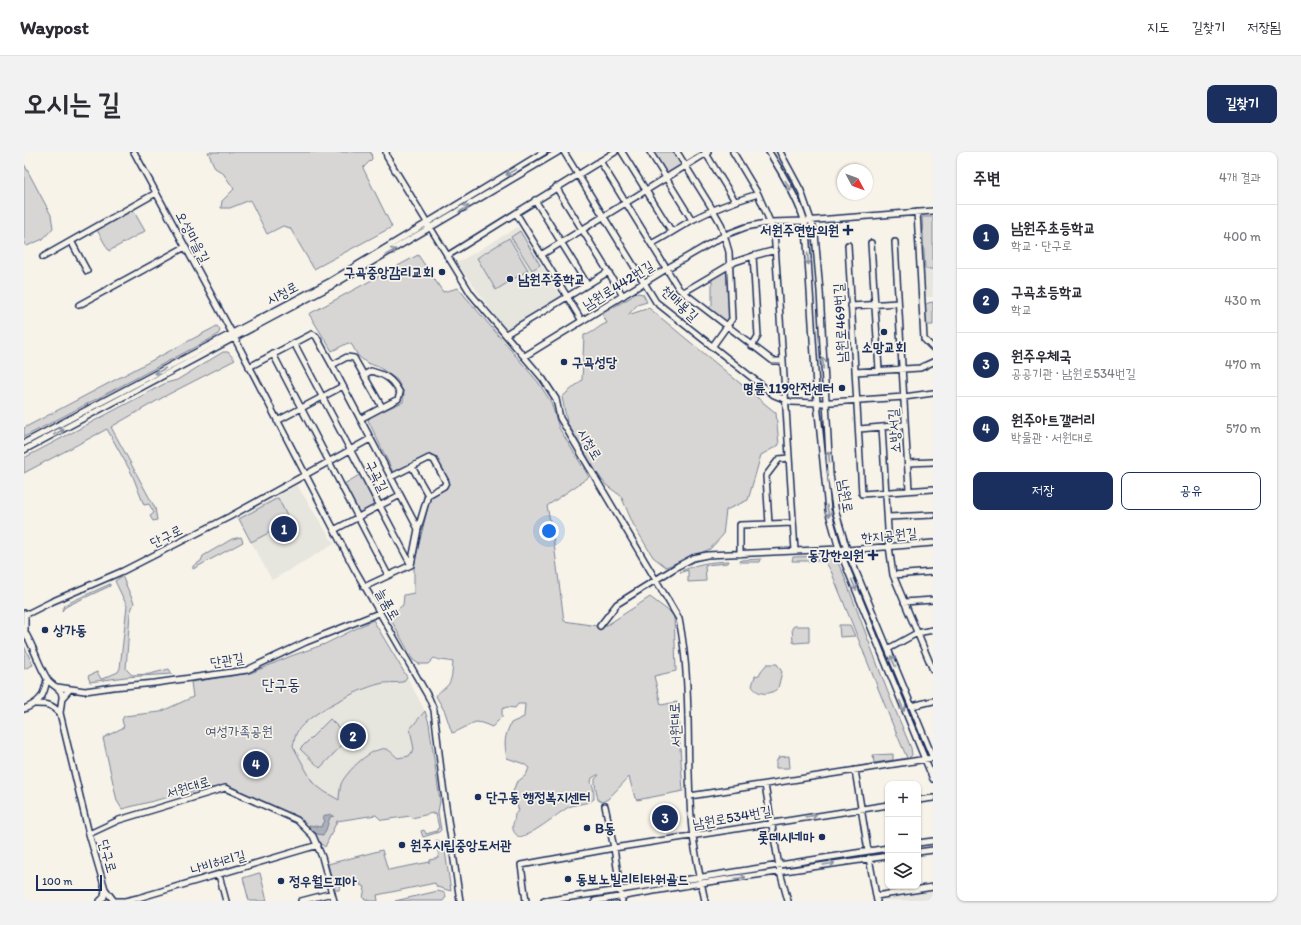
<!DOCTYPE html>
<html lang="ko">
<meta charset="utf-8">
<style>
body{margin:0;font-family:Itim,"Poor Story",sans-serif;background:#f2f2f3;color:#2b2b33}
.controls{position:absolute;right:12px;bottom:12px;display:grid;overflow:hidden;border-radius:8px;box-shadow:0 1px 3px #0004}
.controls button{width:36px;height:36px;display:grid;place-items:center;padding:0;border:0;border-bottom:1px solid #e1e1e2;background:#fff;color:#2b2b33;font:20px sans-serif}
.compass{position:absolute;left:813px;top:12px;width:36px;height:36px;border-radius:50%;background:#fff;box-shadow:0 1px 3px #0004;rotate:131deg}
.scale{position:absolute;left:12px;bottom:10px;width:66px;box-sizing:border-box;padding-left:4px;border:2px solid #1b2f5e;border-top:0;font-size:11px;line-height:14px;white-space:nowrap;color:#1b2f5e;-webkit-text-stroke:3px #f7f3e8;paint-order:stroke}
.you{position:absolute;left:525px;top:379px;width:14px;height:14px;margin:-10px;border:3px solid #fff;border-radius:50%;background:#1a73e8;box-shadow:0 0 0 6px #1a73e833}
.badge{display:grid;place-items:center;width:26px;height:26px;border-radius:50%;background:#1b2f5e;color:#fff;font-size:13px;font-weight:700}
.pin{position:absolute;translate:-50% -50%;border:2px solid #fff;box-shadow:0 1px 4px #0006}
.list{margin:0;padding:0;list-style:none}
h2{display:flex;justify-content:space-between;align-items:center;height:52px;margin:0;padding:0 16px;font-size:17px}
h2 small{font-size:13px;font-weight:400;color:#7c7c81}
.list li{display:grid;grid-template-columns:26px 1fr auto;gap:12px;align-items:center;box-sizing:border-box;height:64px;padding:0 16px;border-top:1px solid #e1e1e2}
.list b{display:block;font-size:15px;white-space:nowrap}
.list p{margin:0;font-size:13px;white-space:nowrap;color:#7c7c81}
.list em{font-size:13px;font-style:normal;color:#7c7c81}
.actions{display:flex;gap:8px;padding:12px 16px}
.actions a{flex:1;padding:9px 0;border:1px solid #1b2f5e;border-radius:8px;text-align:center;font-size:14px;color:#1b2f5e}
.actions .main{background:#1b2f5e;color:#fff}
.icon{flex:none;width:22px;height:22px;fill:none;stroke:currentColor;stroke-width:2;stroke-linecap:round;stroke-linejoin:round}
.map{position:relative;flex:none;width:909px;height:749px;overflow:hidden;border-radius:8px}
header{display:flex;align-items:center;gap:24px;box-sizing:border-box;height:56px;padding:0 20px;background:#fff;border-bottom:1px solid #e1e1e2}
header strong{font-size:19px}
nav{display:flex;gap:22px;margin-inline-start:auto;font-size:14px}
.intro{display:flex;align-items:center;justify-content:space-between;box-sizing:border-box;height:96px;padding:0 24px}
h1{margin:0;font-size:28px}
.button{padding:10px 18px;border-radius:8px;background:#1b2f5e;color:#fff;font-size:14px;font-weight:700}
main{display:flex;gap:24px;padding:0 24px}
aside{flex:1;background:#fff;border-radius:8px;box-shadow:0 1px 3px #0004}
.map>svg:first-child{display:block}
</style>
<header>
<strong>Waypost</strong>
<nav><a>지도</a><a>길찾기</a><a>저장됨</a></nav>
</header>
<div class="intro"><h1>오시는 길</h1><a class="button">길찾기</a></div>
<main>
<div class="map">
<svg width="909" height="749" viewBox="0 0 909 749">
<rect width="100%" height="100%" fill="#f7f3e8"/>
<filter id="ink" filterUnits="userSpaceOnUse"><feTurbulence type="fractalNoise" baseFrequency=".025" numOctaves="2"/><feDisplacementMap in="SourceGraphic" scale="8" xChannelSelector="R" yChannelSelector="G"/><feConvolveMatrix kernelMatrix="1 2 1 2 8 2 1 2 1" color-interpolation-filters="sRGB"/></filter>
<g filter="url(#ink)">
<path fill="#e6e5de" d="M 909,62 L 909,145 L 903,145 L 900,141 L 897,63 Z
M 494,75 L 538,146 L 484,177 L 481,177 L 433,111 Z
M 273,333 L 310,392 L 248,428 L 214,366 Z
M 383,525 L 401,559 L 386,577 L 390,597 L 385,604 L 374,606 L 364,597 L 354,596 L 341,604 L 324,622 L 315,648 L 301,640 L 289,631 L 269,594 L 274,579 L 287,565 L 309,552 L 339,538 L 355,532 L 379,530 Z
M 909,739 L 909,749 L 854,748 Z"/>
<path fill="#d7d6d4" stroke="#798299" d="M 184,0 L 347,0 L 348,7 L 339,16 L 368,75 L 290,117 L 266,76 L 259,74 L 243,82 L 226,48 L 206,56 L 197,56 L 198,49 L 210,37 L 199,21 L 191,16 Z
M 628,0 L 650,0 L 657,13 L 657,15 L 644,23 L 642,22 Z
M 0,12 L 27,63 L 29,76 L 19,87 L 3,94 L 0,92 Z
M 109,58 L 121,79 L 85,99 L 73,78 Z
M 898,65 L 909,65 L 909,117 L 901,117 Z
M 496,79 L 516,113 L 508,118 L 487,85 Z
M 485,86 L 504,118 L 472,138 L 453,106 Z
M 394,103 L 419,140 L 434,136 L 514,230 L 527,250 L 535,276 L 565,325 L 523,354 L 529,384 L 540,469 L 580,475 L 626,445 L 650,463 L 652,519 L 630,524 L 637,553 L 653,550 L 659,639 L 613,648 L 611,646 L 605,625 L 584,647 L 578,650 L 574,648 L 571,632 L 571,627 L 575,623 L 573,623 L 568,626 L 567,630 C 570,635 570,640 570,647 C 563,653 551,651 543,656 C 532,663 507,684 495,685 C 484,677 491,671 491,661 L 495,659 L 489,640 L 492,631 L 502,623 L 505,616 L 500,612 L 483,606 C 480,591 480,585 487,571 L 500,565 L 501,552 L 494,552 L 491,556 L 483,555 L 478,557 L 478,565 L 468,575 C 463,573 457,570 452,570 C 447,571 436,579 428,581 L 421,560 L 412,544 C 415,539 418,539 422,535 C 429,529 428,518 429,510 C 422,508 416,509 410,506 L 404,512 L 395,512 L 389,508 L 365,464 L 379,453 L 380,443 L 390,441 L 390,413 L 406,346 L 423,336 L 419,320 L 404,305 L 370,322 L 344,268 L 349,263 L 379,250 L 380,241 L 373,228 L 355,215 L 343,211 L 334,204 L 328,193 L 324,191 L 308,199 L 285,162 Z
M 703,117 L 706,167 L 701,171 L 684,157 L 688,153 L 688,127 Z
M 614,141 L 619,142 L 623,150 L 613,153 L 604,163 L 625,156 L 752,261 L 755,293 L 737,303 L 724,348 L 702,358 L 699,383 L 686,397 L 642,415 L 629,405 L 609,372 L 597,344 L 582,333 L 573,321 L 543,270 L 538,245 L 558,228 L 560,183 C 569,182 574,174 583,171 L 578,162 Z
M 909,150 L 909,173 L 902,173 L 901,153 L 904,151 Z
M 193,174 L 196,178 L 195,181 L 192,184 L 0,285 L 0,276 Z
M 199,200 L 204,200 L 211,208 L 143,243 L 87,275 L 131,356 L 133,368 L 129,369 L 126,364 L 130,361 L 125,352 L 120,353 L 108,322 L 83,277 L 0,321 L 0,306 L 142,231 L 153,228 Z
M 337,322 L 351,354 L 335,362 L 320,332 Z
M 254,346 L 266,370 L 227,390 L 215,367 Z
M 217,385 L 219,390 L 169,417 L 169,414 L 177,409 L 179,404 L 208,387 Z
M 806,404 L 813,409 L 819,421 L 863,538 L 887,596 L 888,603 L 883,608 L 830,618 L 829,615 L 883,606 L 868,571 L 807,419 L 801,409 L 768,409 L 769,405 Z
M 737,407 L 736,410 L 716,410 L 717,408 Z
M 705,409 L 704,411 L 681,413 L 682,429 L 664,430 L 664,418 L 658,420 L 656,420 C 673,411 686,410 705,409 Z
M 98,424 L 110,451 L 106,461 L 102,517 L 108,523 L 126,522 L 145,517 L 148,522 L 101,525 L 66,530 L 64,524 L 73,520 L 77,527 L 78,527 L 94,520 L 96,516 L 103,454 L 91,429 Z
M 86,432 L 86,434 L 45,453 L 40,456 L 38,459 L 40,453 Z
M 349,468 L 383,525 L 379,530 C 371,531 362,530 355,532 C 335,537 283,562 273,580 C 271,584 270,590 269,594 L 289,631 L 301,640 L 315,648 C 315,643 316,637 317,632 C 322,620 348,594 362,597 C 366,598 370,603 374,606 L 385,604 L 390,597 L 386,577 L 401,559 L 405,571 L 416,649 L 414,660 L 417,678 L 415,680 L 399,685 L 397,679 L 400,678 L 402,682 L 413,679 L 413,677 L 415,676 L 412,662 L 409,663 L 409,661 L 388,666 L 386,664 L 359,668 L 356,667 L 352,663 L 313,669 L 301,695 L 294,689 L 274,667 L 203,633 L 157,642 L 98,657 L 93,649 L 79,586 L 100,575 L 98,568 L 100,564 L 136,560 L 169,545 L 167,530 L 227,521 L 267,504 L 301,492 Z
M 815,473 L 826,473 L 831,484 L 816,485 Z
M 770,474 L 785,474 L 785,490 L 771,491 L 769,490 L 768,476 Z
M 0,494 L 9,513 L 0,517 Z
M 743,512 L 753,512 L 758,520 L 754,536 C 747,543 734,544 728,534 L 731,524 L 735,523 L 737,519 Z
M 306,567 L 325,586 L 296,616 L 276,597 Z
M 869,602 L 869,608 L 850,611 L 849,603 Z
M 765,604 L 766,616 L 752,616 L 752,610 L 755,605 Z
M 412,688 L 418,690 L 420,692 L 427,739 L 413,735 L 411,731 L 353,743 L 354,749 L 346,749 L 339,746 L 341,735 L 336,733 L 337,731 L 319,728 L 315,738 L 310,738 L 304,712 L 358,698 L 364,718 L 406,710 L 406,708 L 415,706 Z
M 235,721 L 236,721 L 243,749 L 225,749 L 219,726 Z
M 414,739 L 421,741 L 422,745 L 419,749 L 371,749 Z"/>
<path fill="#acb0b9" stroke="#727c95" d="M 306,662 L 310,664 L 306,665 L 302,678 L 299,683 L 293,682 L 285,676 L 285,673 L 297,675 L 301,669 L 299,666 L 301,663 L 304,663 Z"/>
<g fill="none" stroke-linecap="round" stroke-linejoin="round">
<g stroke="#1b2f5e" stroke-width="8">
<path id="minor" d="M 110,0 L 208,181 L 330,416 L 405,546 L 410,558 L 418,627 L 436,749
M 362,0 L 363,5 L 447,142 L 519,227 L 532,247 L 536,266 L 655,467 C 669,535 661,607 668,677 C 671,701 676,725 681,749
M 540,0 L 632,150 L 750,243 L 767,250 L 793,251 L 880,245 L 909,241
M 598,0 L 648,80
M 626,0 L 668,68
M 653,0 L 689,58 L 697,72 L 705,100 L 708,167 L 688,195
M 681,0 L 711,49
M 745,0 C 757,19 777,53 782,75 L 793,251 L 804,358 L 815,397 L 909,627
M 576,9 L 655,137 L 749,209 L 759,209 L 750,79 L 734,42 L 709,0
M 532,35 L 599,144
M 511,48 L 563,132
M 893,60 L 900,187 L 909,196
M 492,61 L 591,0
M 47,89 L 63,119
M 871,90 L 885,338
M 847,91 L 855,218
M 627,92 C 641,85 654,76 668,68 C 689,57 711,49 734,42
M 824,93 L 838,342 L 909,337
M 517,103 L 684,0
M 423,104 L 492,61 L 558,169
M 19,105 L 132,41
M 660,140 L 711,110 L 729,104 L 752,98
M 55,153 L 161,95
M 827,154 L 874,151
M 482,182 L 584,120
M 270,191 L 387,413
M 728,194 L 734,184 L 729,104
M 249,202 L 364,423
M 501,204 L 642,117 L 701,83 L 722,75 L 747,70 L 780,69 L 909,59
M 759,209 L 771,399
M 308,213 L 323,205 L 330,206 L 358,255
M 225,215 L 288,182 L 292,184 L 308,213 L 394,377
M 831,220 L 896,216 L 909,210
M 336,267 L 374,247 L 376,241 C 368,227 362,223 347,219 L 340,223
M 253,269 L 319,234
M 858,275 L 865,394 L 869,423 L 909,518
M 835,277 L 881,273
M 0,291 L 307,129 L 520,0
M 0,298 L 307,134 L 534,0
M 765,306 L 755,307 L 742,324 L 745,372 L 768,371
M 884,311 L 909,310
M 367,325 L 405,306 L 410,308 L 422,330 L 420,334 L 404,343
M 864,365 L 909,363
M 310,378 L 376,343
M 716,402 L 716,373 L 745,372
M 869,423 L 909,420
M 340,435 L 387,413 L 394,377 L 404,343 L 388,315
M 880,450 L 909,448
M 1,461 L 1,480
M 1,463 L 27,450 L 99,419 L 205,365 L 346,287
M 576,474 L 593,452 L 654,414 L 669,406 L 683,403 L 815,397 L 823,398 L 909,391
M 0,479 C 10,494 14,513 24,528 C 29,535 39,536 38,546
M 864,497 L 893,481 L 909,478
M 33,535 L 61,539 L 89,535 L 131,531 L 223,518 L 282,490 L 355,461
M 45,538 L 38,546 L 36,561 L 65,682 L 81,737 L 90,749
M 12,552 C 24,552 27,552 36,561
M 888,554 L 909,549
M 0,557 C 16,550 20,545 23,527
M 831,618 L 844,699
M 741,633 L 756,720 L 764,749
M 666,644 L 909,606 L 823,398 L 812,361 L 806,323 L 796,139 L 791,82 L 787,68 L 777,39 L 756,0
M 894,648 L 909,646
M 581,654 L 590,696 L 598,749
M 65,682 L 95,668 L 201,636 L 273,668 L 289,684 L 298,705 L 310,749
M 894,691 L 909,689
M 894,700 L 909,698
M 845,706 L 853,749
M 195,723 L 202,749
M 852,744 L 909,735
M 76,749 L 80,745 L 81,737
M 90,749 L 101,749 L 114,746 L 294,693
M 277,749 L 308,741
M 502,749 L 497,713 L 590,696 L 864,653
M 520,749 L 596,738 L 864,696
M 571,749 L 677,731 L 864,704"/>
</g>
<use href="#minor" stroke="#f7f3e8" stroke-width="5"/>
</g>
<defs><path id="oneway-shaft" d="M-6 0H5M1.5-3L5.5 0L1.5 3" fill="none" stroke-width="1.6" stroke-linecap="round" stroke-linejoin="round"/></defs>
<g stroke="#8991a3">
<use href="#oneway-shaft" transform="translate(487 20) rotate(149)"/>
<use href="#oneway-shaft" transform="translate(764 34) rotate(63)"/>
<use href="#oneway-shaft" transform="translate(440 57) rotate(-31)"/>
<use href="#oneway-shaft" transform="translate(367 100) rotate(-30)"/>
<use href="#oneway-shaft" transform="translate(784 107) rotate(86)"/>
<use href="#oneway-shaft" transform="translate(799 211) rotate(-93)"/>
<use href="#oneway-shaft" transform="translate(136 219) rotate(152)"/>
<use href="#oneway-shaft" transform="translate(35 280) rotate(-28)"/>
<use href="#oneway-shaft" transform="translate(805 305) rotate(-94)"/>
<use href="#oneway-shaft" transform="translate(804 359) rotate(78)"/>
<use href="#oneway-shaft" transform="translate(830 433) rotate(68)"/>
<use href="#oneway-shaft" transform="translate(869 509) rotate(-113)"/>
<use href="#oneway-shaft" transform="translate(878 554) rotate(68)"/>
<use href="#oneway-shaft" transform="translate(787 664) rotate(-9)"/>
<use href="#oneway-shaft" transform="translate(805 712) rotate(-9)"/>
<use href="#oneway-shaft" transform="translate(716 726) rotate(-8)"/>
</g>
</g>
<g fill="#1b2f5e" stroke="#f7f3e8" stroke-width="1.5">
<path d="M822 72h4v4h4v4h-4v4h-4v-4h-4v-4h4z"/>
<circle cx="418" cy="120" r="4"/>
<circle cx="486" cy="127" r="4"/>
<circle cx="860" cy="180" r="4"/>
<circle cx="540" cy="210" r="4"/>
<circle cx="818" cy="236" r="4"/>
<path d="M847 397h4v4h4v4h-4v4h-4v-4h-4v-4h4z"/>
<circle cx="21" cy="478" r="4"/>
<circle cx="454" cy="645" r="4"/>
<circle cx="563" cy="676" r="4"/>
<circle cx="798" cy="685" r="4"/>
<circle cx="378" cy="693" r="4"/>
<circle cx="544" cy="727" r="4"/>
<circle cx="257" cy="729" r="4"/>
</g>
<g text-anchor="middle" stroke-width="3.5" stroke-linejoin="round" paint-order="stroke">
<g font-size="14" font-weight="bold" fill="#1b2f5e" stroke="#f7f3e8" text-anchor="start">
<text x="815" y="83" text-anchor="end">서원주연합의원</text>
<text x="410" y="125" text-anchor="end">구곡중앙감리교회</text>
<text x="494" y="132">남원주중학교</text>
<text x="860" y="200" text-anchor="middle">소망교회</text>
<text x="548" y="215">구곡성당</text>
<text x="810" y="241" text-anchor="end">명륜 119안전센터</text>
<text x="840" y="408" text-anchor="end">동강한의원</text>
<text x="29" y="483">상가동</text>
<text x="462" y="650">단구동 행정복지센터</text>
<text x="571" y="681">B동</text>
<text x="790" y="690" text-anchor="end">롯데시네마</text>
<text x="386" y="698">원주시립중앙도서관</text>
<text x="552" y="732">동보노빌리티타워골드</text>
<text x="265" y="734">정우월드피아</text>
</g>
<g font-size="14" fill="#1b2f5e" stroke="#f7f3e8">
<text transform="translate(169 85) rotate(62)" y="5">오성마을길</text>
<text transform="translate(594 133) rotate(-32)" y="5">남원로442번길</text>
<text transform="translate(258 141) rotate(-28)" y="5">시청로</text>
<text transform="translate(656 151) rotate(43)" y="5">천매봉길</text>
<text transform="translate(816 171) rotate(-93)" y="5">남원로469번길</text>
<text transform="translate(870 279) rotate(-94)" y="5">소방서길</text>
<text transform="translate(566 292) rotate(59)" y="5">시청로</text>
<text transform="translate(353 324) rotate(63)" y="5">구곡길</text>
<text transform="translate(822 344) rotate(80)" y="5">남원로</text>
<text transform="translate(865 383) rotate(-5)" y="5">한지공원길</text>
<text transform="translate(142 384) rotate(-26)" y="5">단구로</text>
<text transform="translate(364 452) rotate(60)" y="5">늘품로</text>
<text transform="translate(203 508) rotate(-9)" y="5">단관길</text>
<text transform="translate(651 573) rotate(-92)" y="5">서원대로</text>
<text transform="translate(164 635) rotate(-17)" y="5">서원대로</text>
<text transform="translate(708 665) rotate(-10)" y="5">남원로534번길</text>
<text transform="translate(84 704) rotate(74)" y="5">단구로</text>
<text transform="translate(194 710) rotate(-16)" y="5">나비허리길</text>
</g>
<g font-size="14" fill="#415076" stroke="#f7f3e8">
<text x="215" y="584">여성가족공원</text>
</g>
<g font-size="16" fill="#1b2f5e" stroke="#f7f3e8">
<text x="257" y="538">단구동</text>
</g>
</g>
</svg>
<div class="controls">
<button>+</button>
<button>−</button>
<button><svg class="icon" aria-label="layers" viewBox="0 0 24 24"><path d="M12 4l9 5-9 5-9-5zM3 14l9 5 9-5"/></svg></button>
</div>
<svg class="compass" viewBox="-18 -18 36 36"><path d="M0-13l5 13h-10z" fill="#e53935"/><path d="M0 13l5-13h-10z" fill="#7c7c81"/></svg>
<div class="scale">100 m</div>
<div class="you"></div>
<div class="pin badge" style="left:260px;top:377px">1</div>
<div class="pin badge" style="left:329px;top:584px">2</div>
<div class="pin badge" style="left:641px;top:666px">3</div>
<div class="pin badge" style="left:232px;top:612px">4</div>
</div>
<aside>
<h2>주변<small>4개 결과</small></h2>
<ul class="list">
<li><span class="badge">1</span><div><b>남원주초등학교</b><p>학교 · 단구로</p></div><em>400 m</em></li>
<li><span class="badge">2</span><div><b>구곡초등학교</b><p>학교</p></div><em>430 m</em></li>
<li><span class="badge">3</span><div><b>원주우체국</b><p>공공기관 · 남원로534번길</p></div><em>470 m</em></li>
<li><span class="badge">4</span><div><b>원주아트갤러리</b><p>박물관 · 서원대로</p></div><em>570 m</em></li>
</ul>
<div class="actions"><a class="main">저장</a><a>공유</a></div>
</aside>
</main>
